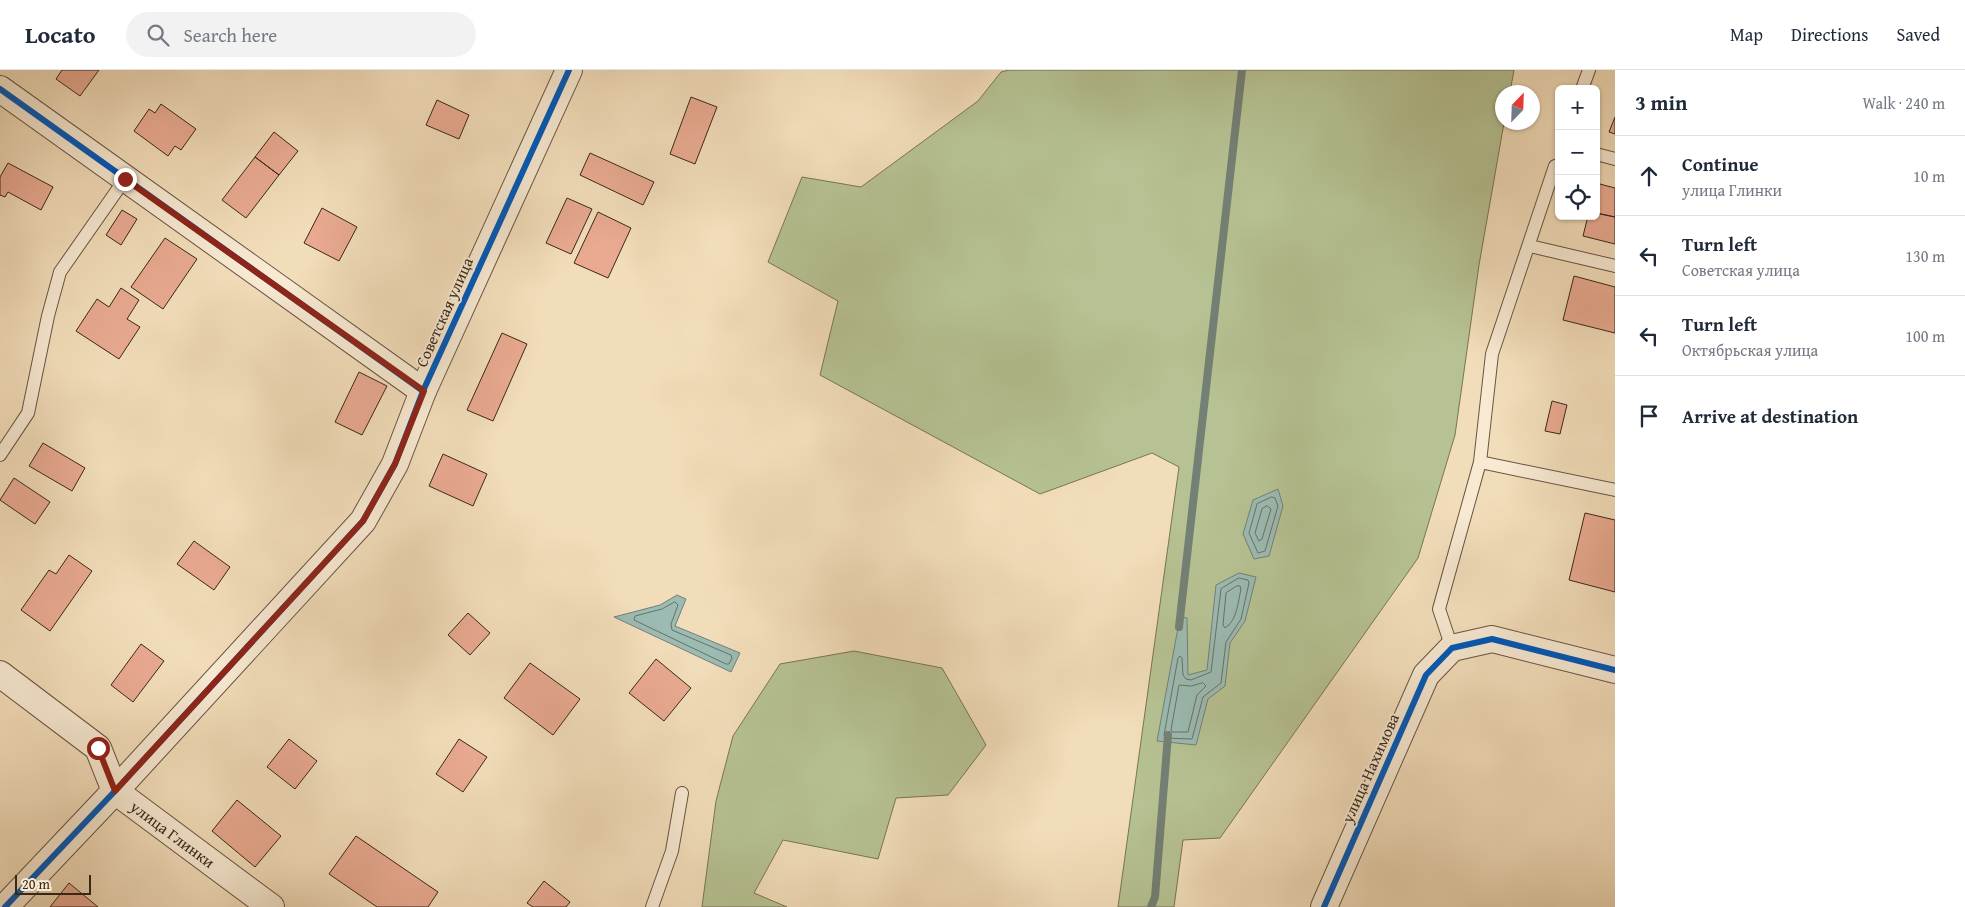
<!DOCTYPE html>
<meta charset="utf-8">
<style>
body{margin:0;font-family:"Gentium Book Plus",serif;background:#f2f2f3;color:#1f2937}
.controls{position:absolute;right:15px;top:15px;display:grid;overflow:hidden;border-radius:8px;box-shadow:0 1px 4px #0004}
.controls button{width:45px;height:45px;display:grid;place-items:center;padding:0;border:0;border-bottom:1px solid #e0e1e3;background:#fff;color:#1f2937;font:25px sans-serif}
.compass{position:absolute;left:1495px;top:15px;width:45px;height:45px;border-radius:50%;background:#fff;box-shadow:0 1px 4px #0004;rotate:23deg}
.scale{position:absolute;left:15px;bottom:12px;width:76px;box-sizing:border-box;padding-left:5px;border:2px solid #3a2719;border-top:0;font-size:14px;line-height:18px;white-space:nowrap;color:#3a2719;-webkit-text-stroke:4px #f7e9d2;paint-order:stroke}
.stop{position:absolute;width:15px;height:15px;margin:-11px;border:4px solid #8f2418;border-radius:50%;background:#fff}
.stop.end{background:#8f2418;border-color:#fff;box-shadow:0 1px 5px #0008}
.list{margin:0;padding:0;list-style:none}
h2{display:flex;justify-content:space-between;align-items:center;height:65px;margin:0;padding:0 20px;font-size:21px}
h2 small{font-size:16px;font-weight:400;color:#747a83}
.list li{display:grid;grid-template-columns:32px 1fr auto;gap:15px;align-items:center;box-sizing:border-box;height:80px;padding:0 20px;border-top:1px solid #e0e1e3}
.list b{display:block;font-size:19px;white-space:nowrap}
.list p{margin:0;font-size:16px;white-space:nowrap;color:#747a83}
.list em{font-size:16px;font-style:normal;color:#747a83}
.icon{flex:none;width:28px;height:28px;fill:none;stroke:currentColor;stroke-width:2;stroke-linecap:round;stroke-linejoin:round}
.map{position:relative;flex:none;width:1615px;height:837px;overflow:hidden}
header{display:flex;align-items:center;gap:30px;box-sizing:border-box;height:70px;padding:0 25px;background:#fff;border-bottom:1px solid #e0e1e3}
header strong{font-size:24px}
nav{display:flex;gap:28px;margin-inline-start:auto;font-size:18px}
.search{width:350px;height:45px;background:#f2f2f3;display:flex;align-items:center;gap:12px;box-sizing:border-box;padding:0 18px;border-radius:28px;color:#747a83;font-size:19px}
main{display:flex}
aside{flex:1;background:#fff}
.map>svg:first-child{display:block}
</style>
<header>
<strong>Locato</strong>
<div class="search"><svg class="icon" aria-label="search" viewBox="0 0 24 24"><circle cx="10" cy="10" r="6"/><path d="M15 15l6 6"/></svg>Search here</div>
<nav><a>Map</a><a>Directions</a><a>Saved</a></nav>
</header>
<main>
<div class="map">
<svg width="1615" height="837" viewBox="0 0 1615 837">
<rect width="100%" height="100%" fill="#f2ddba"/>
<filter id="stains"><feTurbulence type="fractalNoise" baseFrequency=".004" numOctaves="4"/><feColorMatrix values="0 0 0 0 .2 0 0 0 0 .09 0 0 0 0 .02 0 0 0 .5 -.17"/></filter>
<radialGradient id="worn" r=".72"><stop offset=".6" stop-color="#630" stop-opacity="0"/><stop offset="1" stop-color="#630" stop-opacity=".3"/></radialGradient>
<path fill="#b6c293" stroke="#787456" d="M 1009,0 L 1514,0 L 1510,22 L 1502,22 L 1502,52 L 1504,53 L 1479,195 L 1455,365 L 1418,488 L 1220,768 L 1183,770 L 1174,837 L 1118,837 L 1179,397 L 1152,383 L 1040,424 L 820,305 L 838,231 L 768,192 L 802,107 L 861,117 L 978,31 L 1001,2 Z
M 854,581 L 942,598 L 986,675 L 948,725 L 896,728 L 878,789 L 783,770 L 754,823 L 787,837 L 702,837 L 716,731 L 733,666 L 780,594 Z"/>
<path fill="#9bbbb3" stroke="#748075" d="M 1278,419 L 1283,436 L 1269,486 L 1254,489 L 1243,464 L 1253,430 Z
M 1239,503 L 1256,507 L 1245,551 L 1230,573 L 1225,616 L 1208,629 L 1196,675 L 1157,671 L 1180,547 L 1187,548 L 1188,605 L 1207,600 L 1216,515 Z
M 677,525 L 686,529 L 675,556 L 740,583 L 731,602 L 614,547 L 660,535 Z"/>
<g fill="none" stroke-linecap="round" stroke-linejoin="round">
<path stroke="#6a7166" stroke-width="1" d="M 1272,427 L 1275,428 L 1278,436 L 1265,481 L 1258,483 L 1249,463 L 1257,434 Z
M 1267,436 L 1271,439 L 1262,469 L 1259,471 L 1255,463 L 1262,439 Z
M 1239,508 L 1248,510 L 1249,513 L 1241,549 L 1226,572 L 1221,613 L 1203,627 L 1192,669 L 1165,668 L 1164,665 L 1178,588 L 1180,586 L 1182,588 L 1183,605 L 1186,609 L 1191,610 L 1211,602 L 1221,519 Z
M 1237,516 L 1240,516 L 1241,519 C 1238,532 1237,551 1225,558 L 1223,555 L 1226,523 Z
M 675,532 L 678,535 L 671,554 L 672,560 L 731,585 L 732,588 L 729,594 L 726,594 L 634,550 L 635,546 L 662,539 Z
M 1203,613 L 1206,616 L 1197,625 L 1188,662 L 1172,662 L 1171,660 L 1179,615 L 1191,616 Z"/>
<path stroke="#748075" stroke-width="8" d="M 1179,557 L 1242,0
M 1151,837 L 1155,827 L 1168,665"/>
</g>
<path fill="#e9aa91" stroke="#3a2719" d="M 62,0 L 99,0 L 80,26 L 56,9 Z
M 691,27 L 717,37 L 695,94 L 670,84 Z
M 437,30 L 469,45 L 459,69 L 426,55 Z
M 161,34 L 196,59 L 181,80 L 175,76 L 168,86 L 134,61 L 149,39 L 155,43 Z
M 1615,47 L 1615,64 L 1609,62 Z
M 274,62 L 298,81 L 279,105 L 255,87 Z
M 590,83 L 654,112 L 643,135 L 580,105 Z
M 255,87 L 279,105 L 246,148 L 222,130 Z
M 8,93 L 53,117 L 41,140 L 8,122 L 5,127 L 0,125 L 0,107 Z
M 1596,113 L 1615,118 L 1615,147 L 1596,143 Z
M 567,128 L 592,139 L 571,184 L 546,173 Z
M 322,138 L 357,157 L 339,191 L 304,173 Z
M 122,140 L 137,149 L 121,175 L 106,165 Z
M 598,142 L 631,158 L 608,208 L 574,193 Z
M 1596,143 L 1615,147 L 1615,174 L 1583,166 L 1588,146 L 1596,146 Z
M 165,168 L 197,189 L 163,239 L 131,217 Z
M 1574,206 L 1615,217 L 1615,263 L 1563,250 Z
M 121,218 L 139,230 L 127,249 L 140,257 L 119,289 L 76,261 L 97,229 L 109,237 Z
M 502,263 L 527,274 L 493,351 L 467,340 Z
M 359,302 L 387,316 L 362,365 L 335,352 Z
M 1552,331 L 1567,335 L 1560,364 L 1545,361 Z
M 43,373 L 85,398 L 72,421 L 29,396 Z
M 443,384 L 487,404 L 473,436 L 429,416 Z
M 14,408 L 50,432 L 35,454 L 0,430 Z
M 1585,443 L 1615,450 L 1615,522 L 1569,510 Z
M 194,471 L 230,497 L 214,520 L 177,494 Z
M 69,485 L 92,501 L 50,561 L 21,540 L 49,500 L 56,504 Z
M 468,543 L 490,563 L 470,585 L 448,565 Z
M 141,574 L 164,591 L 133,632 L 111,615 Z
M 656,589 L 691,618 L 664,651 L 629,623 Z
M 530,593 L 580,629 L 553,665 L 504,628 Z
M 289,669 L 317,691 L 295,719 L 267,697 Z
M 459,669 L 487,687 L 463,722 L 436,704 Z
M 237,730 L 281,766 L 255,797 L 212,761 Z
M 356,766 L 438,822 L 428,837 L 377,837 L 329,804 Z
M 544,811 L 570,832 L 566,837 L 533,837 L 527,833 Z
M 69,813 L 98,837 L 50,837 Z"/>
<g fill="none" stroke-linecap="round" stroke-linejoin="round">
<g stroke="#685441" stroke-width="14">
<path id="lane" d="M 1582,19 L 1589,0
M 1596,84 L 1615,89
M 1530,176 L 1615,196
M 0,385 L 28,343 L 48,246 L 60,202 L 125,109
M 1480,392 L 1615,420
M 1452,578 L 1439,539 L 1480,392 L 1492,284 L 1555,96 L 1559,95
M 652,837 L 672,781 L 682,723"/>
</g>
<g stroke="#685441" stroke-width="28">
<g id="street">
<path d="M 0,19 L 423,321"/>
<path id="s1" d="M 0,604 L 98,678 L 115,721 L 271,837"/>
<path d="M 5,837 L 115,721 L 363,451 L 395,394 L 423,321 L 569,0"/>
<path d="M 1324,837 L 1426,605 L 1452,578 L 1492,569 L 1615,600"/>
</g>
</g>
<use href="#lane" stroke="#f7e9d2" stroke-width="12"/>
<use href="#street" stroke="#f7e9d2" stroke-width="26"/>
<g stroke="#f7e9d2" stroke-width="9">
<path id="cycleway" d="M 0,19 L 423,321
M 5,837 L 115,721 L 363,451 L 395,394 L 423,321 L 569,0
M 1324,837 L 1426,605 L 1452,578 L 1492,569 L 1615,600"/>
</g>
<use href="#cycleway" stroke="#0057b8" stroke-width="6"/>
</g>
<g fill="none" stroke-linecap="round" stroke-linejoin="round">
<path stroke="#8f2418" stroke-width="6" d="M 98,678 L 115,721 L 363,451 L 395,394 L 424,321 L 125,109"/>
</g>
<g text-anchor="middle" stroke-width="4" stroke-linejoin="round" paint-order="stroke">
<g font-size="16" fill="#3a2719" stroke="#f7e9d2">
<text transform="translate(444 242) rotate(-66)" y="6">Советская улица</text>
<text transform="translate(1370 698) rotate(-66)" y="6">улица Нахимова</text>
<text dy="6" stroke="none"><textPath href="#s1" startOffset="241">улица Глинки</textPath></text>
</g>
</g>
<rect width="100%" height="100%" filter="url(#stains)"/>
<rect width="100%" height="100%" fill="url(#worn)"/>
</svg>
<div class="controls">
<button>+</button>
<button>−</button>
<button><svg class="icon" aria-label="locate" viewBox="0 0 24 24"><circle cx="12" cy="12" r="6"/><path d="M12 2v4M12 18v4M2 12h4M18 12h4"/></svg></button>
</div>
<svg class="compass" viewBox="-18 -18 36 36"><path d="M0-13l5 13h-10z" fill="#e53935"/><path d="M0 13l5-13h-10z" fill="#747a83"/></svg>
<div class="scale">20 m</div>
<div class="stop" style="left:98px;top:678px"></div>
<div class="stop end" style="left:125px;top:109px"></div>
</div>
<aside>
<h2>3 min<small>Walk · 240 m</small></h2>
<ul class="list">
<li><svg class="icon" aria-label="ahead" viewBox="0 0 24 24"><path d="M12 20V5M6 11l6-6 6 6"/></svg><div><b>Continue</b><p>улица Глинки</p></div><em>10 m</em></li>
<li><svg class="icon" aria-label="left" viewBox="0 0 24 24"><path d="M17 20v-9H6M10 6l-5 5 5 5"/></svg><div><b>Turn left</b><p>Советская улица</p></div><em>130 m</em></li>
<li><svg class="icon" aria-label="left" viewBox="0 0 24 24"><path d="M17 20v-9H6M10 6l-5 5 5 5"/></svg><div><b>Turn left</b><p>Октябрьская улица</p></div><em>100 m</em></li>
<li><svg class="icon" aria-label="arrive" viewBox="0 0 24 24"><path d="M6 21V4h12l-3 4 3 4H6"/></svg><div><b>Arrive at destination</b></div></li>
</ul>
</aside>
</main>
